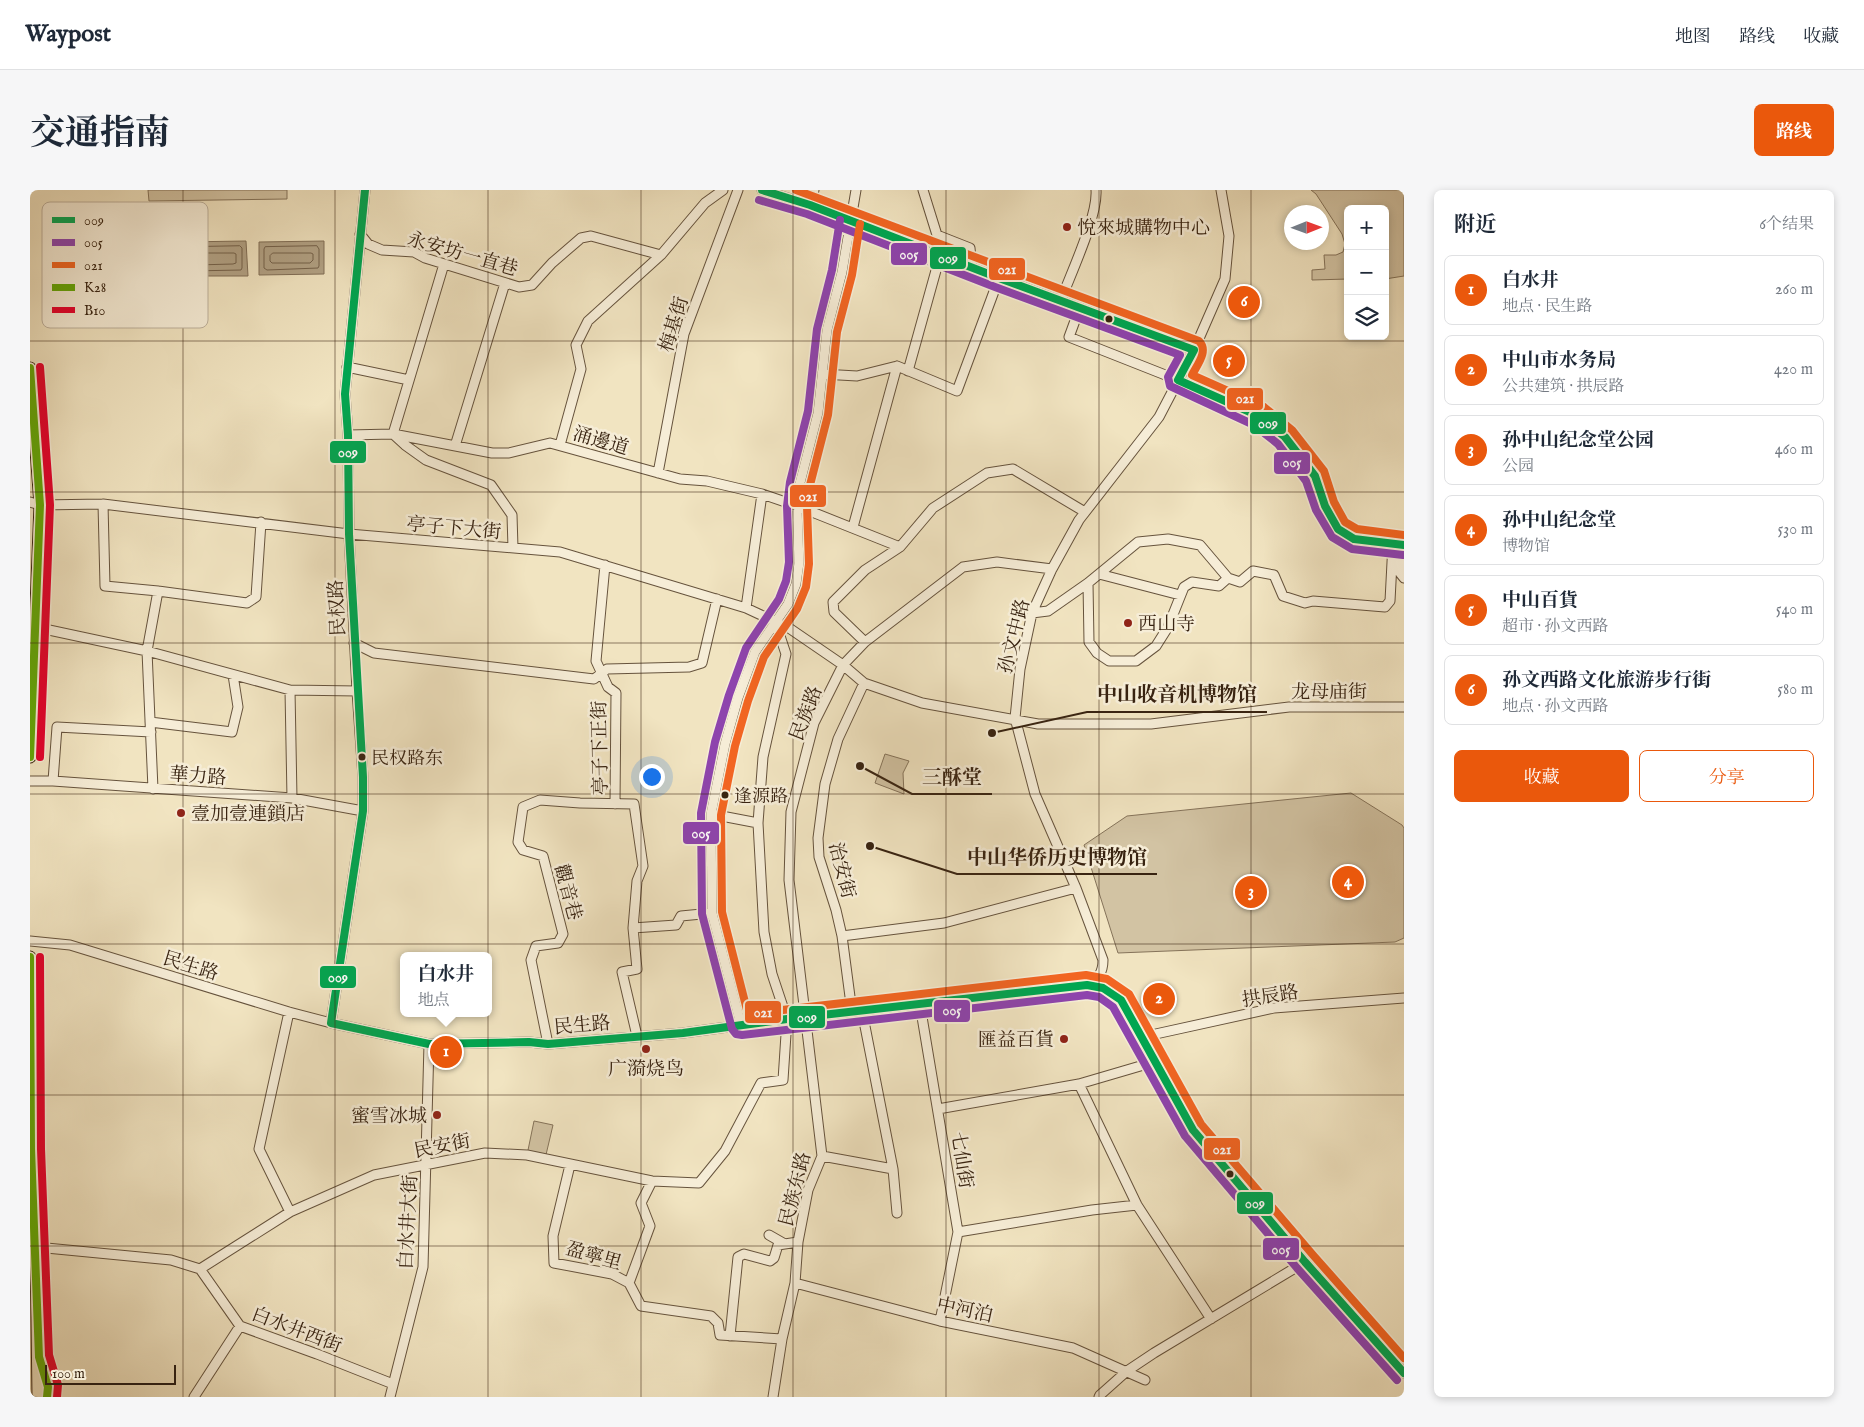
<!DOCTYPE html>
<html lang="zh">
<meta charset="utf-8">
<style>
body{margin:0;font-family:"IM FELL English","Noto Serif SC",serif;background:#f6f6f7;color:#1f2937}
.controls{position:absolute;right:15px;top:15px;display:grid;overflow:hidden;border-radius:8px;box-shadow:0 2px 8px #0003}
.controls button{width:45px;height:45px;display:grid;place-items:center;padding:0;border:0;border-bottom:1px solid #e0e1e3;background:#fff;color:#1f2937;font:25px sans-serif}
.compass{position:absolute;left:1254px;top:15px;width:45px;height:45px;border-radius:50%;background:#fff;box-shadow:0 2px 8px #0003;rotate:89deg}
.scale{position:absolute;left:15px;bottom:12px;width:131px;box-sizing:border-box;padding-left:5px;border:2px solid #382311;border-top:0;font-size:14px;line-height:18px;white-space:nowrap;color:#382311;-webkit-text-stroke:4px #f6edd7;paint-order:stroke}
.you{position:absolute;left:621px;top:586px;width:18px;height:18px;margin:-12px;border:4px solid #fff;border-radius:50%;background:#1a73e8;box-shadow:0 0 0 8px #1a73e833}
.badge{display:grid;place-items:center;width:32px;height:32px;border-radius:50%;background:#ea580c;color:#fff;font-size:16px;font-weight:700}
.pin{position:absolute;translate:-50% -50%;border:2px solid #fff;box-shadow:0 1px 5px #0006}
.popup{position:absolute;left:370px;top:762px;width:92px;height:65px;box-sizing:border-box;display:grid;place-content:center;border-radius:8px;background:#fff;filter:drop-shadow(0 1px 4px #0005);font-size:16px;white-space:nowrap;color:#747a83}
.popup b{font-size:19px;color:#1f2937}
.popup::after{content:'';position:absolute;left:50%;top:100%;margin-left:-10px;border:10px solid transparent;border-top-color:#fff}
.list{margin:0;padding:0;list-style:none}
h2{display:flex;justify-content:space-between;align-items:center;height:65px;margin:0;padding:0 20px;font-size:21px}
h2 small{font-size:16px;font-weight:400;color:#747a83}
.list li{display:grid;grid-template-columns:32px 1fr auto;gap:15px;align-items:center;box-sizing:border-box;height:70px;margin:0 10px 10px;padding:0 10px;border:1px solid #e0e1e3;border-radius:8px}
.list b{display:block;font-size:19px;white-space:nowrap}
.list p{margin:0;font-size:16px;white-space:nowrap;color:#747a83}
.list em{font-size:16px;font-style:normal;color:#747a83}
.actions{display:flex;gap:10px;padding:15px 20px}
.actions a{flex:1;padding:11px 0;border:1px solid #ea580c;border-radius:8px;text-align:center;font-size:18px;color:#ea580c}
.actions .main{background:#ea580c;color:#fff}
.icon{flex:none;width:28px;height:28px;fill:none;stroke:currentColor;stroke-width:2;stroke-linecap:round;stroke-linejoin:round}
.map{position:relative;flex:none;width:1374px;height:1207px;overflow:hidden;border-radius:8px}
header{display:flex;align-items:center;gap:30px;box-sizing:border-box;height:70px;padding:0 25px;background:#fff;border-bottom:1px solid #e0e1e3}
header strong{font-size:24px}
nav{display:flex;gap:28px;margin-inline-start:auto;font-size:18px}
.intro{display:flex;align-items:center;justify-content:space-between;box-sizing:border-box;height:120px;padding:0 30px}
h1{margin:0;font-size:35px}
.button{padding:12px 22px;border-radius:8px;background:#ea580c;color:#fff;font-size:18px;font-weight:700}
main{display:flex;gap:30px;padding:0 30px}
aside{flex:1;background:#fff;border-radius:8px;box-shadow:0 2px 8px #0003}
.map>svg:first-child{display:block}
</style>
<header>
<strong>Waypost</strong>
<nav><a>地图</a><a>路线</a><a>收藏</a></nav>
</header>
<div class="intro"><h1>交通指南</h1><a class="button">路线</a></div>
<main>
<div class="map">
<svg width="1374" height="1207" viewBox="0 0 1374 1207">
<rect width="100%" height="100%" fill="#f1e4c1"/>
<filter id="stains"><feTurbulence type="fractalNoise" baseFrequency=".004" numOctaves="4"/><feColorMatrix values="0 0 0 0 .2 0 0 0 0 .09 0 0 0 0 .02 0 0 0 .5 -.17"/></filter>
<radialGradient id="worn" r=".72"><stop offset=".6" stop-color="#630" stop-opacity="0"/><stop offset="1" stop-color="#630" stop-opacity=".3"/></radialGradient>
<path fill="#d2c3a3" stroke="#85735a" d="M 118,0 L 257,0 L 257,9 L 119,11 Z
M 1281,0 L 1374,0 L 1374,86 L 1355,89 L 1355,19 L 1318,19 L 1318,89 L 1282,90 L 1282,80 L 1295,79 L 1294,65 L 1306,65 L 1313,62 L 1315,54 L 1312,44 L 1286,4 Z
M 855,564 L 879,571 L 873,583 L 874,604 L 845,593 Z
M 1321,603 L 1372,635 L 1374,638 L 1374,748 L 1365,752 L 1088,763 L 1054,655 L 1097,626 Z
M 504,931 L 523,935 L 515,969 L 497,965 Z"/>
<path fill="#b2a285" stroke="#816f57" d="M 216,51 L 218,86 L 152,86 L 151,52 Z
M 294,51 L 294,84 L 229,85 L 229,52 Z"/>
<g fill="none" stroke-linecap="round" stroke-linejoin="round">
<path stroke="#75624b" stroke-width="1" d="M 210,56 L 212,58 L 212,78 L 211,80 L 159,81 L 157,80 L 156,59 L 158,57 Z
M 287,56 L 289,59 L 289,76 L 288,78 L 237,80 L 234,78 L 234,59 L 235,57 Z
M 165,63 L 204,63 L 206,64 L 206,73 L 203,74 L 165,75 L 163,73 L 163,66 Z
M 243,63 L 281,63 L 283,64 L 283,70 L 280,73 L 242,73 L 240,71 L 240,66 Z"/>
<g stroke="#66533d" stroke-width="11">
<path id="minor" d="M 732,0 L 780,15 L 969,88 L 1164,160
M 893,0 L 907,45 L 940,58 L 942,78
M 780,15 L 784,0
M 330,44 L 338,54 L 352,60 L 384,62 L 395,68 L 489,97 L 502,95 L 522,73 L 551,48 L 561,46 L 631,65
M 414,74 L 363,244 L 375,255 L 396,270 L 461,295 L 482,325 L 483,358
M 1031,110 C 1041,83 1068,26 1066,0
M 1050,117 L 1039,147 L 1148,190 L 1229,226 L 1255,247 L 1285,286 L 1295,316 L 1308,339 L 1324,349 L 1374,355
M 317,177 L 379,190
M 878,181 L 910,66
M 792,184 L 827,186 L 867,176 L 927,201 L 969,88
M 318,245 L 363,244 L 462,263 L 479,263 L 520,253 L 650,289 L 677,291 L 732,304 L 767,316 L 870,357
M 530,255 L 551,179 L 546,155 L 558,131 L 631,65 L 675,13 L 693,0
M 425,256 L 475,93
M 628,283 L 654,144 L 708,0
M 0,312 L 10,315 L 73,314 L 319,344 L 530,362 L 716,418 L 759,438 L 813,475 L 834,493 L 892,513 L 1008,534 L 1121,534 L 1259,517 L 1374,517
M 73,314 L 75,396 L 128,401 L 217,413 L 226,407 L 231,332
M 823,337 L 867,176
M 1374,360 L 1371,369 L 1370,383 L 1374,388
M 575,375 L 566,471 L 578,497 L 586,503 L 585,614
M 1069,384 L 1150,405
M 1058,393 L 1059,452 L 1067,463 L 1079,471 L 1106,471 L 1126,456 L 1138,437 L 1154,397 L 1162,392 L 1189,396 L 1198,388
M 716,418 L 732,304
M 1002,423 L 1018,421 L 1058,393 L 1108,352 L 1138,349 L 1170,355 L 1198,388 L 1210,392 L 1223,381 L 1244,385 L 1253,406 L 1275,413 L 1283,411 L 1355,417 L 1360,411 L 1363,353
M 5,437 L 117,461 L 260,500 L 327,501
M 835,452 L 804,422 L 803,412 L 835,380 L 870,357 L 903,318 L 957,283 L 983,279 L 1055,322
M 324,453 L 344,463 L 564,489 L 577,479 L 659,477 L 672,473 L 687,409
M 260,500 L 262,608
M 120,532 L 202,542 L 208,517 L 203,485
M 0,591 L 23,591 L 262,608 L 333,621
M 23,591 L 27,537 L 121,542
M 123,599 L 117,461 L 128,401
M 681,624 L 728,633
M 603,738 L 646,735 L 651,726 L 682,723
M 812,746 L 914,733 L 1046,698
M 0,751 L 40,755 L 259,822 L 301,833 L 399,854 L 499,852 L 518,854 L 653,843 L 757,829 L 1057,795 L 1073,798 L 1091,810 L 1112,847 L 1134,890 L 1163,940 L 1275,1072 L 1374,1183
M 1057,795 C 1068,789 1073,783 1073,770 L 1046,698 L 1005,604 L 985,528 L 990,479 L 1002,423 L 1022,379 L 1049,330 L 1129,227 L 1164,160 L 1195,89 L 1199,46 L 1191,0
M 890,815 L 928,1042 L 910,1131
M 832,821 L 863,979 L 867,1023
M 259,822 L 229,959 L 260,1022
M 822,822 L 812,746 L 806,720 L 789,667 L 788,648 L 795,594 L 808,549 L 834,493
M 301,833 L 333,621 L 333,587 L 327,501 L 319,344 L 318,245 L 315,204 L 335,0
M 711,835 L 682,723 L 681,624 L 695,554 L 708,508 L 725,462 L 758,414 L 766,394 L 769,373 L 767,316 L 770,293 L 788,223 L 797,140 L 812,82 L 826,0
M 1112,847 L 1244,818 L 1374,808
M 518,854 L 501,770 L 506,756 L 528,753 L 533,744 L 513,666 L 493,660 L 488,652 L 493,617 L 510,610 L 550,613 L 604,614 L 613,676 L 607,691 L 603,738 L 607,779 L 592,782 L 607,846
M 1049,894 L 1107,1015 L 1181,1129
M 908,919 L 1049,894 L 1124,872
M 792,966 L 863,979
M 540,975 L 523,1046 L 524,1073 L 582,1084 L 599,1093 L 611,1116 L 681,1126 L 688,1133 L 690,1145 L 752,1149
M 928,1042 L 1062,1020 L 1107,1015
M 739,1045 L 753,1053
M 6,1057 L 141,1070 L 170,1079 L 210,1136 L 287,1164 L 363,1194
M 170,1079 L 260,1022 L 344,985 L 455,963 L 497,965 L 622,991 L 669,993 L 695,961 L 731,893 L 753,890 L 757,829 L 742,784 L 734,742 L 728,633 L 733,567 L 756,464 L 745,431
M 599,1093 L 620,1036 L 611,1013 L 622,991
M 765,1093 L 910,1131 L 1043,1158 L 1115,1190
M 700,1146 L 708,1067 L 714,1064 L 740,1071 L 744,1068 L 748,1055 L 768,1052
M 164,1207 L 210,1136
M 360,1207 L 393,1077 L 399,854
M 743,1207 L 752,1149 L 765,1093 L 768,1052 L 778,1000 L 792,966 L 759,690 L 761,622 L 784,533 L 813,475 L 835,452 L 933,377 L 967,372 L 1022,379
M 1069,1207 L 1070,1205 L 1097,1181 L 1124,1163 L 1275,1072"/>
</g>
<g stroke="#382311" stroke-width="13">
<path id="major" d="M 0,178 L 10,315 L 0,567
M 0,767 L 1,959 L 6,1057 L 8,1207
M 12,1178 L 18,1197 L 17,1207"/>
</g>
<use href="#minor" stroke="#f6edd7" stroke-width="9"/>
<use href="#major" stroke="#f1e4c1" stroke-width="11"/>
<g stroke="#f6edd7" stroke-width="11">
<path id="bus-1" d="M 335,0 L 315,204 L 318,245 L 319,344 L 333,587 L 333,621 L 301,833 L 399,854 L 499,852 L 518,854 L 653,843 L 757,829 L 1057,795 L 1073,798 L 1091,810 L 1163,940 L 1275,1072 L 1374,1183
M 732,0 L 780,15 L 969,88 L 1164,160 L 1148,190 L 1229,226 L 1255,247 L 1285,286 L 1295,316 L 1308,339 L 1324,349 L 1374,355"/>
</g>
<g stroke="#f6edd7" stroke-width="11">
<path id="bus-2" d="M 729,10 L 777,24 L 965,97 L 1150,165 L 1138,187 L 1140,196 L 1224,235 L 1248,254 L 1276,291 L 1286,320 L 1302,347 L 1322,359 L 1373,365
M 810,30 L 802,80 L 787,139 L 778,221 L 760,292 L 757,316 L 759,372 L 756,391 L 749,409 L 716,458 L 699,505 L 685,552 L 671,623 L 672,724 L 702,839 L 706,844 L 712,845 L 1057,805 L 1069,807 L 1083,817 L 1155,946 L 1267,1078 L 1367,1190"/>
</g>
<g stroke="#f6edd7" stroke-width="11">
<path id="bus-3" d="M 766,0 L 1169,151 C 1179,161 1167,175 1162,185 L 1234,217 L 1262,240 L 1294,281 L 1304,312 L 1315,332 L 1327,339 L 1374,345
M 830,34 L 822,85 L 807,142 L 798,225 L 780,295 L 777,316 L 779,374 L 776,397 L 767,419 L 734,467 L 718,511 L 705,556 L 691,625 L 692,722 L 718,824 L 1056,785 L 1077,789 L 1099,804 L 1171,934 L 1283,1065 L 1374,1168"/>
</g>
<g stroke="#f6edd7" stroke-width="11">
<path id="bus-4" d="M 0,178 L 10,315 L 0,567
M 0,767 L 1,959 L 9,1167 L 18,1197 L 17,1207"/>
</g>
<g stroke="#f6edd7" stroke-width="11">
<path id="bus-5" d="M 10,177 L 20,315 L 10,567
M 10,767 L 11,959 L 19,1165 L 28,1195 L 27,1207"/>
</g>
<use href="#bus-1" stroke="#00a651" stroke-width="8"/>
<use href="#bus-2" stroke="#8e44ad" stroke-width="8"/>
<use href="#bus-3" stroke="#f26522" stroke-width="8"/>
<use href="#bus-4" stroke="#63a707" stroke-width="8"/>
<use href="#bus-5" stroke="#e4002b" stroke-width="8"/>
</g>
<path fill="none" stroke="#382311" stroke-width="1" stroke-opacity="0.55" d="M 153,0 L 153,1207M 305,0 L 305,1207M 458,0 L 458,1207M 611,0 L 611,1207M 763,0 L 763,1207M 916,0 L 916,1207M 1069,0 L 1069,1207M 1221,0 L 1221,1207M 0,151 L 1374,151M 0,302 L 1374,302M 0,453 L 1374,453M 0,604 L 1374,604M 0,754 L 1374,754M 0,905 L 1374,905M 0,1056 L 1374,1056"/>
<g fill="#8f2418" stroke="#f6edd7" stroke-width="2">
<circle cx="1037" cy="37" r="5"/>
<circle cx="1098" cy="433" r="5"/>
<circle cx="151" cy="623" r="5"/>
<circle cx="1034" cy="849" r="5"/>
<circle cx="616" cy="859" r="5"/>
<circle cx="407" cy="925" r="5"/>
</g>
<g fill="#382311" stroke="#f6edd7" stroke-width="2">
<circle cx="1079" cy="129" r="4.5"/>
<circle cx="332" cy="567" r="4.5"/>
<circle cx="695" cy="605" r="4.5"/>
<circle cx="1200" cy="984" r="4.5"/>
</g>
<g text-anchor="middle" stroke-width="5" stroke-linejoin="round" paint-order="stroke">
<g font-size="18" fill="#382311" stroke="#f6edd7" text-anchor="start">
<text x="341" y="574">民权路东</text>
<text x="704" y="612">逢源路</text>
</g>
<g font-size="19" fill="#382311" stroke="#f6edd7" text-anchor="start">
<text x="1047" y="44">悅來城購物中心</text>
<text x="1108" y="440">西山寺</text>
<text x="161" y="630">壹加壹連鎖店</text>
<text x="1024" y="856" text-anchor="end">匯益百貨</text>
<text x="616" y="885" text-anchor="middle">广漪烧鸟</text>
<text x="397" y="932" text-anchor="end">蜜雪冰城</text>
</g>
<g font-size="19" fill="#382311" stroke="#f6edd7">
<text transform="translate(433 63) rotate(16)" y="7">永安坊一直巷</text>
<text transform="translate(643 134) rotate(-73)" y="7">梅基街</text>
<text transform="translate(571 250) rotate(16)" y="7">涌邊道</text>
<text transform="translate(424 337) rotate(5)" y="7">亭子下大街</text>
<text transform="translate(306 418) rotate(-93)" y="7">民权路</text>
<text transform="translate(983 446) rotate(-76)" y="7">孙文中路</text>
<text x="1299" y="508">龙母庙街</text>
<text transform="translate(775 523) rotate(-69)" y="7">民族路</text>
<text transform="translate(569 558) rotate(-91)" y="7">亭子下正街</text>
<text transform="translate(168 585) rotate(4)" y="7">華力路</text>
<text transform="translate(813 680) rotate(76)" y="7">治安街</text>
<text transform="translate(539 702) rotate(75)" y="7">觀音巷</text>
<text transform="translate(161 775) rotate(17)" y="7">民生路</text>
<text transform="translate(1240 805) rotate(-9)" y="7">拱辰路</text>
<text transform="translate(552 834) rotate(-5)" y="7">民生路</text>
<text transform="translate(412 955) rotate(-11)" y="7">民安街</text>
<text transform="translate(933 970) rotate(81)" y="7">七仙街</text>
<text transform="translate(764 999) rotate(-76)" y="7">民族东路</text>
<text transform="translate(377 1032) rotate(-87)" y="7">白水井大街</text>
<text transform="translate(564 1065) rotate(16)" y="7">盈寧里</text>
<text transform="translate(935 1119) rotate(12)" y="7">中河泊</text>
<text transform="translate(267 1139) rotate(21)" y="7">白水井西街</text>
</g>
</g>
<rect x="12" y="12" width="166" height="126" rx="8" fill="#f6edd7" stroke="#bdb09c" stroke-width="1"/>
<rect x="22" y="27" width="23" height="6" fill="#00a651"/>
<rect x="22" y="49" width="23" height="7" fill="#8e44ad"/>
<rect x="22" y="72" width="23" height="6" fill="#f26522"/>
<rect x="22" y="94" width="23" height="7" fill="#63a707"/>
<rect x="22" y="117" width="23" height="6" fill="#e4002b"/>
<g font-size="14" fill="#382311">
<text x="54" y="35">009</text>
<text x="54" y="57">005</text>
<text x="54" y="80">021</text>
<text x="54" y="102">K28</text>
<text x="54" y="125">B10</text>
</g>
<path fill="none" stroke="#382311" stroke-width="2" d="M962 543L1057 522H1237M830 576L882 604H962M840 656L927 684H1127"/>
<g fill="#382311" stroke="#f6edd7" stroke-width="2">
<circle cx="962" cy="543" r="5"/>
<circle cx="830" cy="576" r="5"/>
<circle cx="840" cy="656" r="5"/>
</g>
<g font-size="20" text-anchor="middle" font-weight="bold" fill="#382311" stroke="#f6edd7" stroke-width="5" stroke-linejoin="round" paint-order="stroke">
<text x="1147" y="511">中山收音机博物馆</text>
<text x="922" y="594">三酥堂</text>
<text x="1027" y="674">中山华侨历史博物馆</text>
</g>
<g stroke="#f6edd7" stroke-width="2">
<rect x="860" y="52" width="38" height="24" rx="5" fill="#8e44ad"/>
<rect x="899" y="56" width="38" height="24" rx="5" fill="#00a651"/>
<rect x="958" y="67" width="38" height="24" rx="5" fill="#f26522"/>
<rect x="1196" y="197" width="38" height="24" rx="5" fill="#f26522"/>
<rect x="1219" y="221" width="38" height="24" rx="5" fill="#00a651"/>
<rect x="299" y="250" width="38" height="24" rx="5" fill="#00a651"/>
<rect x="1243" y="261" width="38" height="24" rx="5" fill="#8e44ad"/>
<rect x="759" y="294" width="38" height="24" rx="5" fill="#f26522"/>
<rect x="652" y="631" width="38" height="24" rx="5" fill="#8e44ad"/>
<rect x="289" y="775" width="38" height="24" rx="5" fill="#00a651"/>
<rect x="903" y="809" width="38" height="24" rx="5" fill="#8e44ad"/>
<rect x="714" y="810" width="38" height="24" rx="5" fill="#f26522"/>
<rect x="758" y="815" width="38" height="24" rx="5" fill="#00a651"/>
<rect x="1173" y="947" width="38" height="24" rx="5" fill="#f26522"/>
<rect x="1206" y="1001" width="38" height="24" rx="5" fill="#00a651"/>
<rect x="1232" y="1047" width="38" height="24" rx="5" fill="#8e44ad"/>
</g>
<g font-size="14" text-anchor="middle" font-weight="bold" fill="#fff">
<text x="879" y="69">005</text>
<text x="918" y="73">009</text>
<text x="977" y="84">021</text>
<text x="1215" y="213">021</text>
<text x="1238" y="238">009</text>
<text x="318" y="267">009</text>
<text x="1262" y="277">005</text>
<text x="778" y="311">021</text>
<text x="671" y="648">005</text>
<text x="308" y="792">009</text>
<text x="922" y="825">005</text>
<text x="733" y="827">021</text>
<text x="777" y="832">009</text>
<text x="1192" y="964">021</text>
<text x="1225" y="1018">009</text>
<text x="1251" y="1064">005</text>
</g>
<rect width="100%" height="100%" filter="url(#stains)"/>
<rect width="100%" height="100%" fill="url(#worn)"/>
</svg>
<div class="controls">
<button>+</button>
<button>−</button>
<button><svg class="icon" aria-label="layers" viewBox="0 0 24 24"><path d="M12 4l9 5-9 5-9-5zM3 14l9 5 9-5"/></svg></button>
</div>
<svg class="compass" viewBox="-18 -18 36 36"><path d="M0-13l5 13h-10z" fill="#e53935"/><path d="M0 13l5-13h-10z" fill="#747a83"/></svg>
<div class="scale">100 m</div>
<div class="you"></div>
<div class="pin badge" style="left:416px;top:862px">1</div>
<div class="popup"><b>白水井</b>地点</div>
<div class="pin badge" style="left:1129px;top:809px">2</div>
<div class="pin badge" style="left:1221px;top:702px">3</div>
<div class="pin badge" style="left:1318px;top:692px">4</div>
<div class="pin badge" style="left:1199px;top:171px">5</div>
<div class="pin badge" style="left:1214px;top:112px">6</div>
</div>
<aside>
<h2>附近<small>6个结果</small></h2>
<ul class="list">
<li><span class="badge">1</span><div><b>白水井</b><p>地点 · 民生路</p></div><em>260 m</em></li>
<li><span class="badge">2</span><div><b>中山市水务局</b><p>公共建筑 · 拱辰路</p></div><em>420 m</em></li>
<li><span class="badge">3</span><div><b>孙中山纪念堂公园</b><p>公园</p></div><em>460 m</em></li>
<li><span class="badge">4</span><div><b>孙中山纪念堂</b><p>博物馆</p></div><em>530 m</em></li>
<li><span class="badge">5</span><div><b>中山百貨</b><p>超市 · 孙文西路</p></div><em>540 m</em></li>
<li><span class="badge">6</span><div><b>孙文西路文化旅游步行街</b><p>地点 · 孙文西路</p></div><em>580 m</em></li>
</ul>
<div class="actions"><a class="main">收藏</a><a>分享</a></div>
</aside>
</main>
